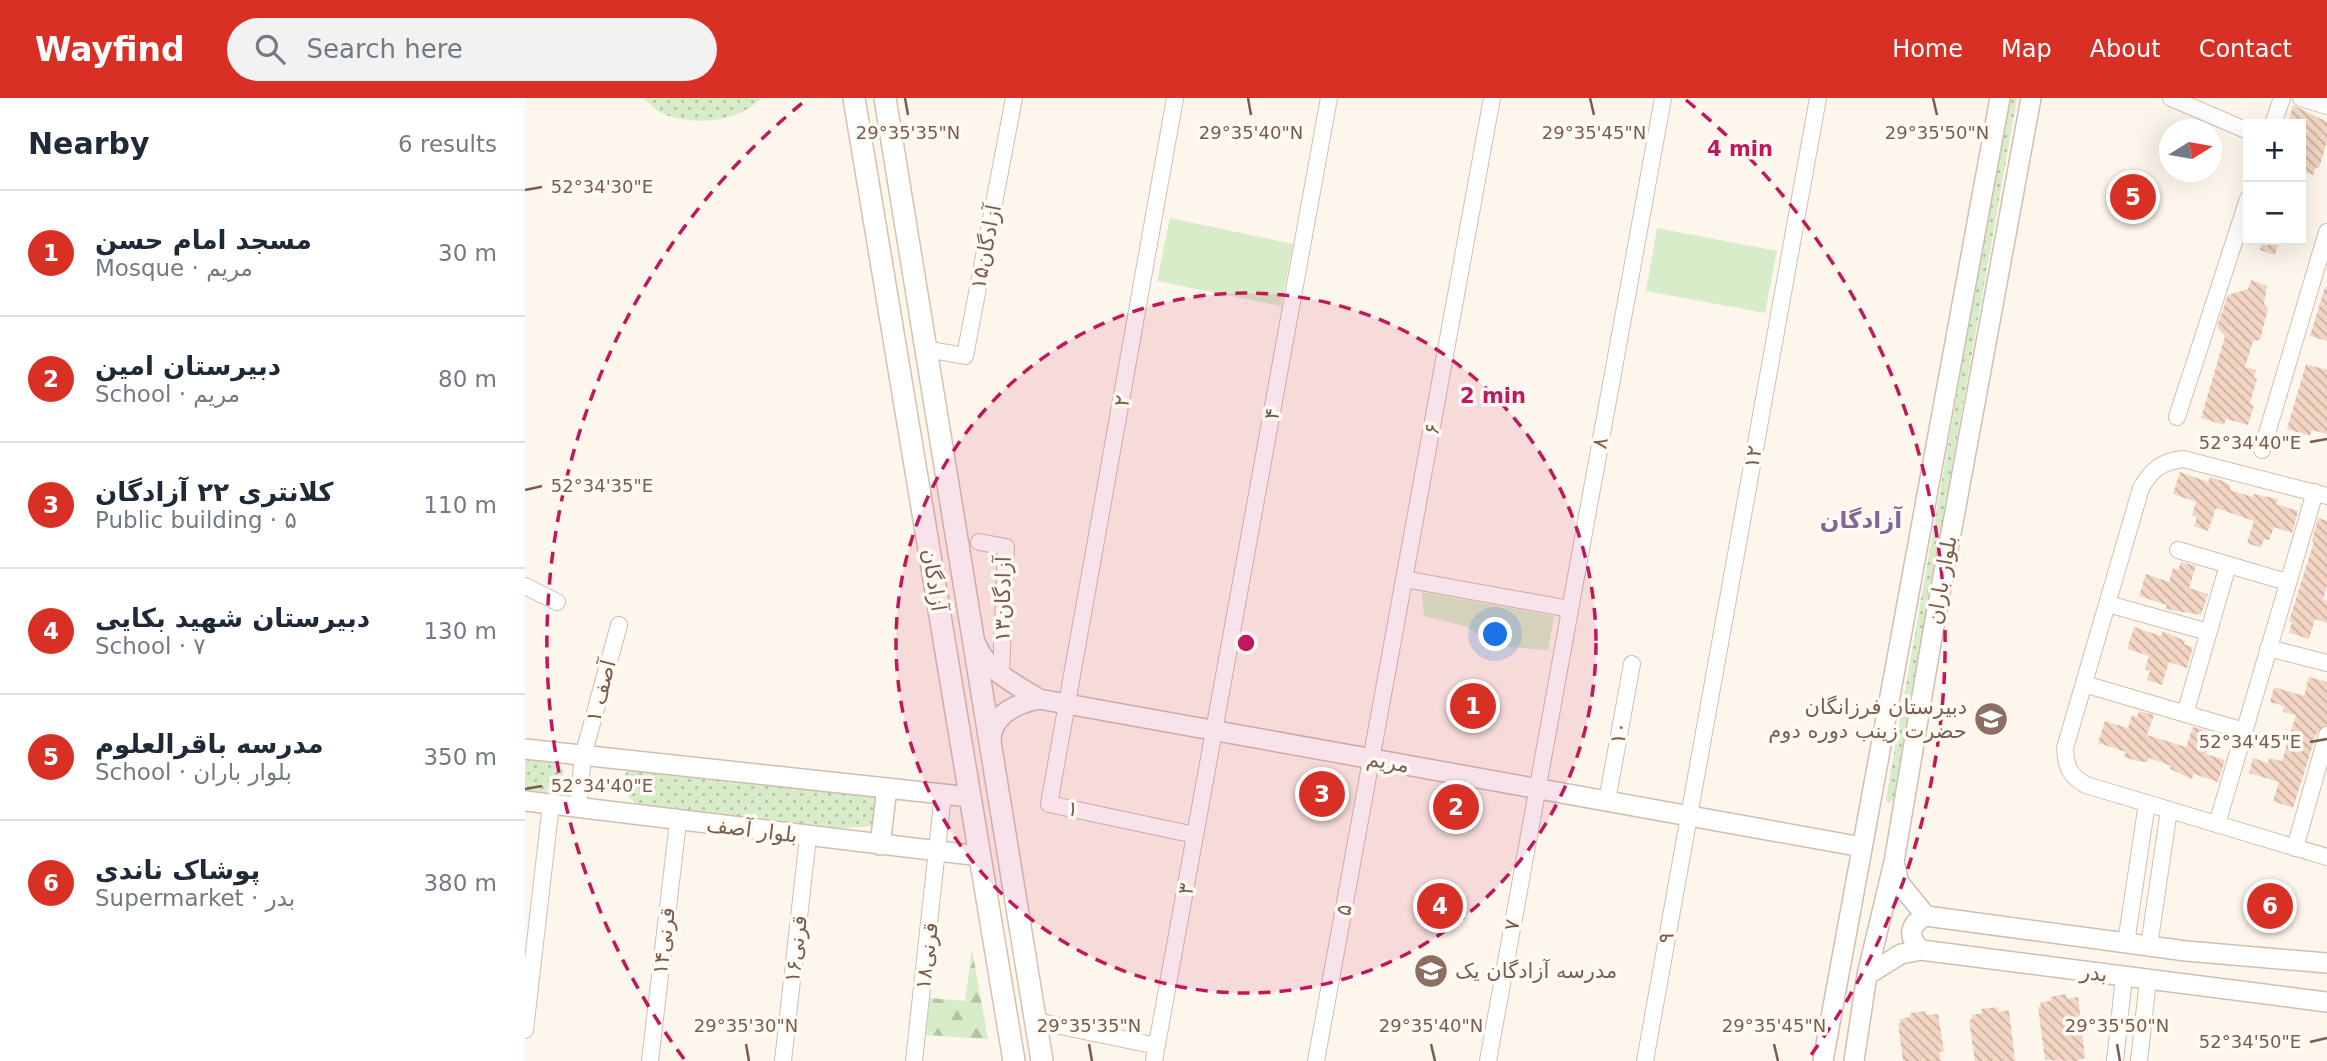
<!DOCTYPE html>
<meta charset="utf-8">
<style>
body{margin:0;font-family:"DejaVu Sans",Vazirmatn,sans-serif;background:#f2f2f3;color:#1f2937}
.controls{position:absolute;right:21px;top:21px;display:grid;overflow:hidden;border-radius:0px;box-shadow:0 7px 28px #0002}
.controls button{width:63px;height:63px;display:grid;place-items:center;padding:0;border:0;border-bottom:2px solid #e0e1e3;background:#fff;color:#1f2937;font:35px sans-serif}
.compass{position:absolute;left:1634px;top:21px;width:63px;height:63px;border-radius:50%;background:#fff;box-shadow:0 7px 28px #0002;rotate:79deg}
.you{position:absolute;left:971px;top:537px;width:24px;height:24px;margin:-18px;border:5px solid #fff;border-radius:50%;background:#1a73e8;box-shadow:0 0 0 10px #1a73e833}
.badge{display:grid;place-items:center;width:46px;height:46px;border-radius:50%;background:#d93025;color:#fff;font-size:23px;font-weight:700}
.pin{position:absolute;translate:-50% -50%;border:4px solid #fff;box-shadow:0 2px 7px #0006}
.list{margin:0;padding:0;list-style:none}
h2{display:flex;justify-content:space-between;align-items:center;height:91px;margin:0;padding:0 28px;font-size:30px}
h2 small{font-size:23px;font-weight:400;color:#747a83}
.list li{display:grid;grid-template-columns:46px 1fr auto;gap:21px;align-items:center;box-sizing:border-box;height:126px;padding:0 28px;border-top:2px solid #e0e1e3}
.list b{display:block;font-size:26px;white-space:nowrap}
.list p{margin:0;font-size:23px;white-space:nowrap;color:#747a83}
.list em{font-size:23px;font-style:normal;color:#747a83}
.icon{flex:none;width:38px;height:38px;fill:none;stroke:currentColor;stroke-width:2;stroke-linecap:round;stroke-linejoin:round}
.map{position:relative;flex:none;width:1802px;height:963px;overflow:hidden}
header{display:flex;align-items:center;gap:42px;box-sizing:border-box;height:98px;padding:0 35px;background:#d93025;color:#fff}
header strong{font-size:33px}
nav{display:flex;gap:38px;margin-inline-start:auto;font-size:24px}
.search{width:490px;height:63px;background:#f2f2f3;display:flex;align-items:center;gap:18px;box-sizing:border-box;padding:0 24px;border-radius:38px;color:#747a83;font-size:26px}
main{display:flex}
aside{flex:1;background:#fff}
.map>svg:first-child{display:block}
</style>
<header>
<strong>Wayfind</strong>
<div class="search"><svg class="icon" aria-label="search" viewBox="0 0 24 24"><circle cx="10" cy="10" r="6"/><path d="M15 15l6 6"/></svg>Search here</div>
<nav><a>Home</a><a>Map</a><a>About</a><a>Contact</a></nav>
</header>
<main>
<aside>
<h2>Nearby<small>6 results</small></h2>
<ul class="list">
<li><span class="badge">1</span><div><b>مسجد امام حسن</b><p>Mosque · مریم</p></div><em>30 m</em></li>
<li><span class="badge">2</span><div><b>دبیرستان امین</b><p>School · مریم</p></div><em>80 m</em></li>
<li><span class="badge">3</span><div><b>کلانتری ۲۲ آزادگان</b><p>Public building · ۵</p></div><em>110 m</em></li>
<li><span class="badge">4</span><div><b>دبیرستان شهید بکایی</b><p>School · ۷</p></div><em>130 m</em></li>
<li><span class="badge">5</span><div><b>مدرسه باقرالعلوم</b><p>School · بلوار باران</p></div><em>350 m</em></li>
<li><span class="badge">6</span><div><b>پوشاک ناندی</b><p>Supermarket · بدر</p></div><em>380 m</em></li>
</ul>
</aside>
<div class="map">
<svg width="1802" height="963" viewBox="0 0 1802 963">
<defs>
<pattern id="grass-dots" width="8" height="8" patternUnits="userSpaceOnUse" patternTransform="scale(1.75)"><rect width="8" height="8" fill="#d8ecc9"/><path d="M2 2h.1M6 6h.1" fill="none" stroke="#b4c2a5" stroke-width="1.8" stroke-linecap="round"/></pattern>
<pattern id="forest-firs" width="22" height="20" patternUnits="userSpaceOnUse" patternTransform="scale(1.75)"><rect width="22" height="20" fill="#d8ecc9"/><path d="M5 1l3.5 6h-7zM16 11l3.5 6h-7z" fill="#b4c2a5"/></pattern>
<pattern id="building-back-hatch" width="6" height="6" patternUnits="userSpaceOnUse" patternTransform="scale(1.75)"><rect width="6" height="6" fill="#f3d5c3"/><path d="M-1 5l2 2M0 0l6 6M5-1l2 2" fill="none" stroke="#cab0a1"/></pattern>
</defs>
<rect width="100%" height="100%" fill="#fdf6ec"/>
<path fill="url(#grass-dots)" d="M 118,0 L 237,0 C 213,24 172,28 141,17 C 133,14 125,6 118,0 Z
M 1484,0 L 1492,0 L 1368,703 L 1364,705 L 1361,701 Z
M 0,656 C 16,658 30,658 39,673 C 36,694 18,697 0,694 Z
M 104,671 L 337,692 L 355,702 L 352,726 C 314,739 157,714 111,706 C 100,696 92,684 104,671 Z"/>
<path fill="url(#forest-firs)" d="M 447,851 L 463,941 L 400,937 L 405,900 L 440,903 Z"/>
<path fill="#d8ecc9" d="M 645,120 L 768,146 L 756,208 L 632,183 Z
M 1132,130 L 1252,153 L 1240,215 L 1121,193 Z
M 897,494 L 1029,518 L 1023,552 L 970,548 L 943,529 L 899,518 Z"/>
<path fill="url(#building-back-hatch)" d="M 1768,7 L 1802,24 L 1802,43 L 1794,70 L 1791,69 L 1788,77 L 1776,73 L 1776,26 L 1763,26 Z
M 1738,142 L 1755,142 L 1750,157 L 1735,152 Z
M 1726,182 L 1742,188 L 1739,206 L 1743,211 L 1735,242 L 1728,243 L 1720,269 L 1731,272 L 1729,280 L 1732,281 L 1725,305 L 1729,307 L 1723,327 L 1701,321 L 1699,327 L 1676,320 L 1700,238 L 1692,229 L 1703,197 L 1723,191 Z
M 1800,189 L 1802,189 L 1802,243 L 1785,238 Z
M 1781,266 L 1802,272 L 1802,336 L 1787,332 L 1785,338 L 1762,331 Z
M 1655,374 L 1683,384 L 1685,379 L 1698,383 L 1706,388 L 1705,392 L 1728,399 L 1729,396 L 1753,401 L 1751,406 L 1773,413 L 1767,435 L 1749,429 L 1744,442 L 1739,441 L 1736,450 L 1722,445 L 1729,423 L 1691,410 L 1683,433 L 1669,428 L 1672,419 L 1667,417 L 1671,404 L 1648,396 Z
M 1793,420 L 1802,423 L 1802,487 L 1798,502 L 1802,503 L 1802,525 L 1790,521 L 1784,541 L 1764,535 L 1767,524 L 1764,523 L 1789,444 L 1787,443 Z
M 1656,464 L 1671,468 L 1664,490 L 1683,496 L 1676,517 L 1640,511 L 1642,507 L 1614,498 L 1621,476 L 1644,484 L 1648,470 L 1653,472 Z
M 1609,529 L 1636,538 L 1638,533 L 1660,543 L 1659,546 L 1668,549 L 1662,570 L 1644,564 L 1637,587 L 1622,582 L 1625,573 L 1620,571 L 1624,558 L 1602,551 Z
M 1784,579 L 1802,584 L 1802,627 L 1792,634 L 1768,710 L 1748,703 L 1754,684 L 1724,675 L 1728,660 L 1743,665 L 1744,660 L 1757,663 L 1765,636 L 1771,617 L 1758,614 L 1759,608 L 1745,604 L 1749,589 L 1779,598 Z
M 1614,613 L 1629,617 L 1622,637 L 1661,649 L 1668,629 L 1682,633 L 1680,641 L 1685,643 L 1681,656 L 1700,662 L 1693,684 L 1669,676 L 1667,681 L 1645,671 L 1646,668 L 1624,660 L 1622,664 L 1612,663 L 1599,659 L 1601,654 L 1573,645 L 1580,623 L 1603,630 L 1607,617 L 1612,619 Z
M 1541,896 L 1542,901 L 1553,899 L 1560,960 L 1551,963 L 1520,962 L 1513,909 L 1516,909 L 1515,904 L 1526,903 L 1525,899 Z
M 1472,909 L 1473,914 L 1484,912 L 1490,963 L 1450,963 L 1444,922 L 1447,921 L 1447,917 L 1457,915 L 1456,911 Z
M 1401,913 L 1402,917 L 1413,916 L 1419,953 L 1414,954 L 1416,963 L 1378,963 L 1373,925 L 1376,925 L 1375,921 L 1385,919 L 1385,915 Z"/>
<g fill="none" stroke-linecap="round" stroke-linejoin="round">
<g stroke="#d1beb0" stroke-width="18">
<path id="minor" d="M 650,0 L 524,706 L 670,737
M 1646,0 L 1723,33
M 1776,0 L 1802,8
M 1748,26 L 1757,0
M 401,251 L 440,258 L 489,0
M 1652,319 L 1723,101
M 1737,352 L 1802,134
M 1802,398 L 1658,361 C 1636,364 1627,371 1616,390 L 1540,650 C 1541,669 1544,677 1561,687 L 1802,759
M 454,444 L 481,449 L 476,577
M 1653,452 L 1762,484
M 879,481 L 1045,511
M 0,488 L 32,504
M 1583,506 L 1683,534
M 1743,550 L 1802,565
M 1559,586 L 1719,633
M 1660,616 L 1703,467
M 1082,703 L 1107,566
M 53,709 L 58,658 L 94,527
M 1692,726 L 1790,394
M 1770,750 L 1802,637
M 1601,845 L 1622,705
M 1624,848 L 1644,712
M 511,923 L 632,948
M 0,932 L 26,706
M 125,963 L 153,724
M 258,963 L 283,739
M 389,963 L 418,696
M 629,963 L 804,0
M 791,963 L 967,0
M 963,963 L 1138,0
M 1120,963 L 1293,0
M 1590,963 L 1599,879
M 1614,963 L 1623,882"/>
</g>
<g stroke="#d1beb0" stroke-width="22">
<path id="tertiary" d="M 451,546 C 462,573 490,586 514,601
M 466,645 C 465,617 490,606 514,601 L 1337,749
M 0,651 L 445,699
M 0,703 L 455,758
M 355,747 L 362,690
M 1369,764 L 1374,785 L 1401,818 L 1661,853 L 1802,865
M 1396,852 C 1382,839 1384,826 1401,818
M 1342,877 L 1376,856 L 1396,852 L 1802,904
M 1298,963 L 1475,0
M 1329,963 L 1342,877 L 1369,764 L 1407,539 L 1506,0"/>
</g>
<g stroke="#d6c0b0" stroke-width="24">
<path id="secondary" d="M 329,0 L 489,963
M 360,0 L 517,963"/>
</g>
<use href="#minor" stroke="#fff" stroke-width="16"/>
<use href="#tertiary" stroke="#fff" stroke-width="19"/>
<use href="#secondary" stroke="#fff" stroke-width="21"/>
</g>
<path fill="none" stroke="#7a5c4d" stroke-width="2.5" d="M 380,0 L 383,17M 723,0 L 726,17M 1065,0 L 1069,17M 1408,0 L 1412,17M 0,92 L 17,89M 1785,344 L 1802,341M 0,392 L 17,388M 1785,644 L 1802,641M 0,691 L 17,688M 1785,944 L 1802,940M 221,946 L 224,963M 564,946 L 567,963M 906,946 L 910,963M 1249,946 L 1253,963M 1592,946 L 1595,963"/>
<circle cx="721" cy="545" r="350" fill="#c2185b" fill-opacity=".12"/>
<g fill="none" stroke="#c2185b" stroke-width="3.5" stroke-dasharray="12 9">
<circle cx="721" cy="545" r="350"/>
<path d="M159 961A699 699 0 0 1 281 2M1161 2A699 699 0 0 1 1283 961"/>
</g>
<defs>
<g id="school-disc" transform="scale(1.75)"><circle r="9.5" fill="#8d6e63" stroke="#fffaf3"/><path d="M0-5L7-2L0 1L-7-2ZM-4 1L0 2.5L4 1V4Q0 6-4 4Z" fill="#fff"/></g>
</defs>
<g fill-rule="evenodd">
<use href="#school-disc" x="1466" y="621"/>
<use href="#school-disc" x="906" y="873"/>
</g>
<g text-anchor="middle" stroke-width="7" stroke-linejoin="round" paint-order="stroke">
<g font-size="21" fill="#7a5c4d" stroke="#fffaf3">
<text transform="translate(461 149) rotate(-79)" y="7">آزادگان۱۵</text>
<text transform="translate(597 303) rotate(-80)" y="7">۲</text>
<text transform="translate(747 316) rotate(-80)" y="7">۴</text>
<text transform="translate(907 331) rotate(-80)" y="7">۶</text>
<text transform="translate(1075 345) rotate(-80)" y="7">۸</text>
<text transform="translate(1228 359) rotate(-80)" y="7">۱۲</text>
<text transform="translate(409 482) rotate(81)" y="7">آزادگان</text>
<text transform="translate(1417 482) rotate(-80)" y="7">بلوار باران</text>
<text transform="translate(478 501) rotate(-89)" y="7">آزادگان۱۳</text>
<text transform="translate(76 593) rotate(-75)" y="7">۱ آصف</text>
<text transform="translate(1094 635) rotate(-80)" y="7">۱۰</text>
<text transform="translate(863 664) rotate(10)" y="7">مریم</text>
<text transform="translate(548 711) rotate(12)" y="7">۱</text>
<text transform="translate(227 732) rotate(7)" y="7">بلوار آصف</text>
<text transform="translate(661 791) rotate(-80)" y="7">۳</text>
<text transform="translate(819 812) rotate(-80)" y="7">۵</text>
<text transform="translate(987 827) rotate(-80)" y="7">۷</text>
<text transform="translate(1141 840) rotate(-80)" y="7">۹</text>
<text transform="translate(139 843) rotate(-83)" y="7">قرنی۱۴</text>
<text transform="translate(271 851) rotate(-83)" y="7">قرنی۱۶</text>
<text transform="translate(402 858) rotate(-83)" y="7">قرنی۱۸</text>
<text transform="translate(1569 875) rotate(7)" y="7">بدر</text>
</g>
<g font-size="21" fill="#785e54" stroke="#fffaf3" text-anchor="end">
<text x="1442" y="616">دبیرستان فرزانگان<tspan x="1442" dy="24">حضرت زینب دوره دوم</tspan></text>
<text x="930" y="880" text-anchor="start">مدرسه آزادگان یک</text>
</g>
<g font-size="23" font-weight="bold" fill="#846695" stroke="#fffaf3">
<text x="1336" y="430">آزادگان</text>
</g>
</g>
<g font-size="18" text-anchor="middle" fill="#7a5c4d" stroke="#fffaf3" stroke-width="7" stroke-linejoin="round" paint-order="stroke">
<text x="383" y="41">29°35'35"N</text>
<text x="726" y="41">29°35'40"N</text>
<text x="1069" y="41">29°35'45"N</text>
<text x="1412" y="41">29°35'50"N</text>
<text x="77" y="95">52°34'30"E</text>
<text x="1725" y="351">52°34'40"E</text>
<text x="77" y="394">52°34'35"E</text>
<text x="1725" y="650">52°34'45"E</text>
<text x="77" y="694">52°34'40"E</text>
<text x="221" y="934">29°35'30"N</text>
<text x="564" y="934">29°35'35"N</text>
<text x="906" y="934">29°35'40"N</text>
<text x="1249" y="934">29°35'45"N</text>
<text x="1592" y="934">29°35'50"N</text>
<text x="1725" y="950">52°34'50"E</text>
</g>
<circle cx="721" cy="545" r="10" fill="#c2185b" stroke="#fffaf3" stroke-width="3.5"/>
<g font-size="21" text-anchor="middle" font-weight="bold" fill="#c2185b" stroke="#fffaf3" stroke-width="7" stroke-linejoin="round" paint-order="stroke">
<text x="1215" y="58">4 min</text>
<text x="968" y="305">2 min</text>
</g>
</svg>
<div class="controls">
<button>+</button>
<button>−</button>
</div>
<svg class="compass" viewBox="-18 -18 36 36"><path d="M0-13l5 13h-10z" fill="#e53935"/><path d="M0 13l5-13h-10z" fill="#747a83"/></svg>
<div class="you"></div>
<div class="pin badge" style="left:948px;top:608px">1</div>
<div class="pin badge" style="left:931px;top:709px">2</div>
<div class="pin badge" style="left:797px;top:696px">3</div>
<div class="pin badge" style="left:915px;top:808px">4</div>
<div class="pin badge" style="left:1608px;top:99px">5</div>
<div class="pin badge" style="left:1745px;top:808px">6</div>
</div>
</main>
